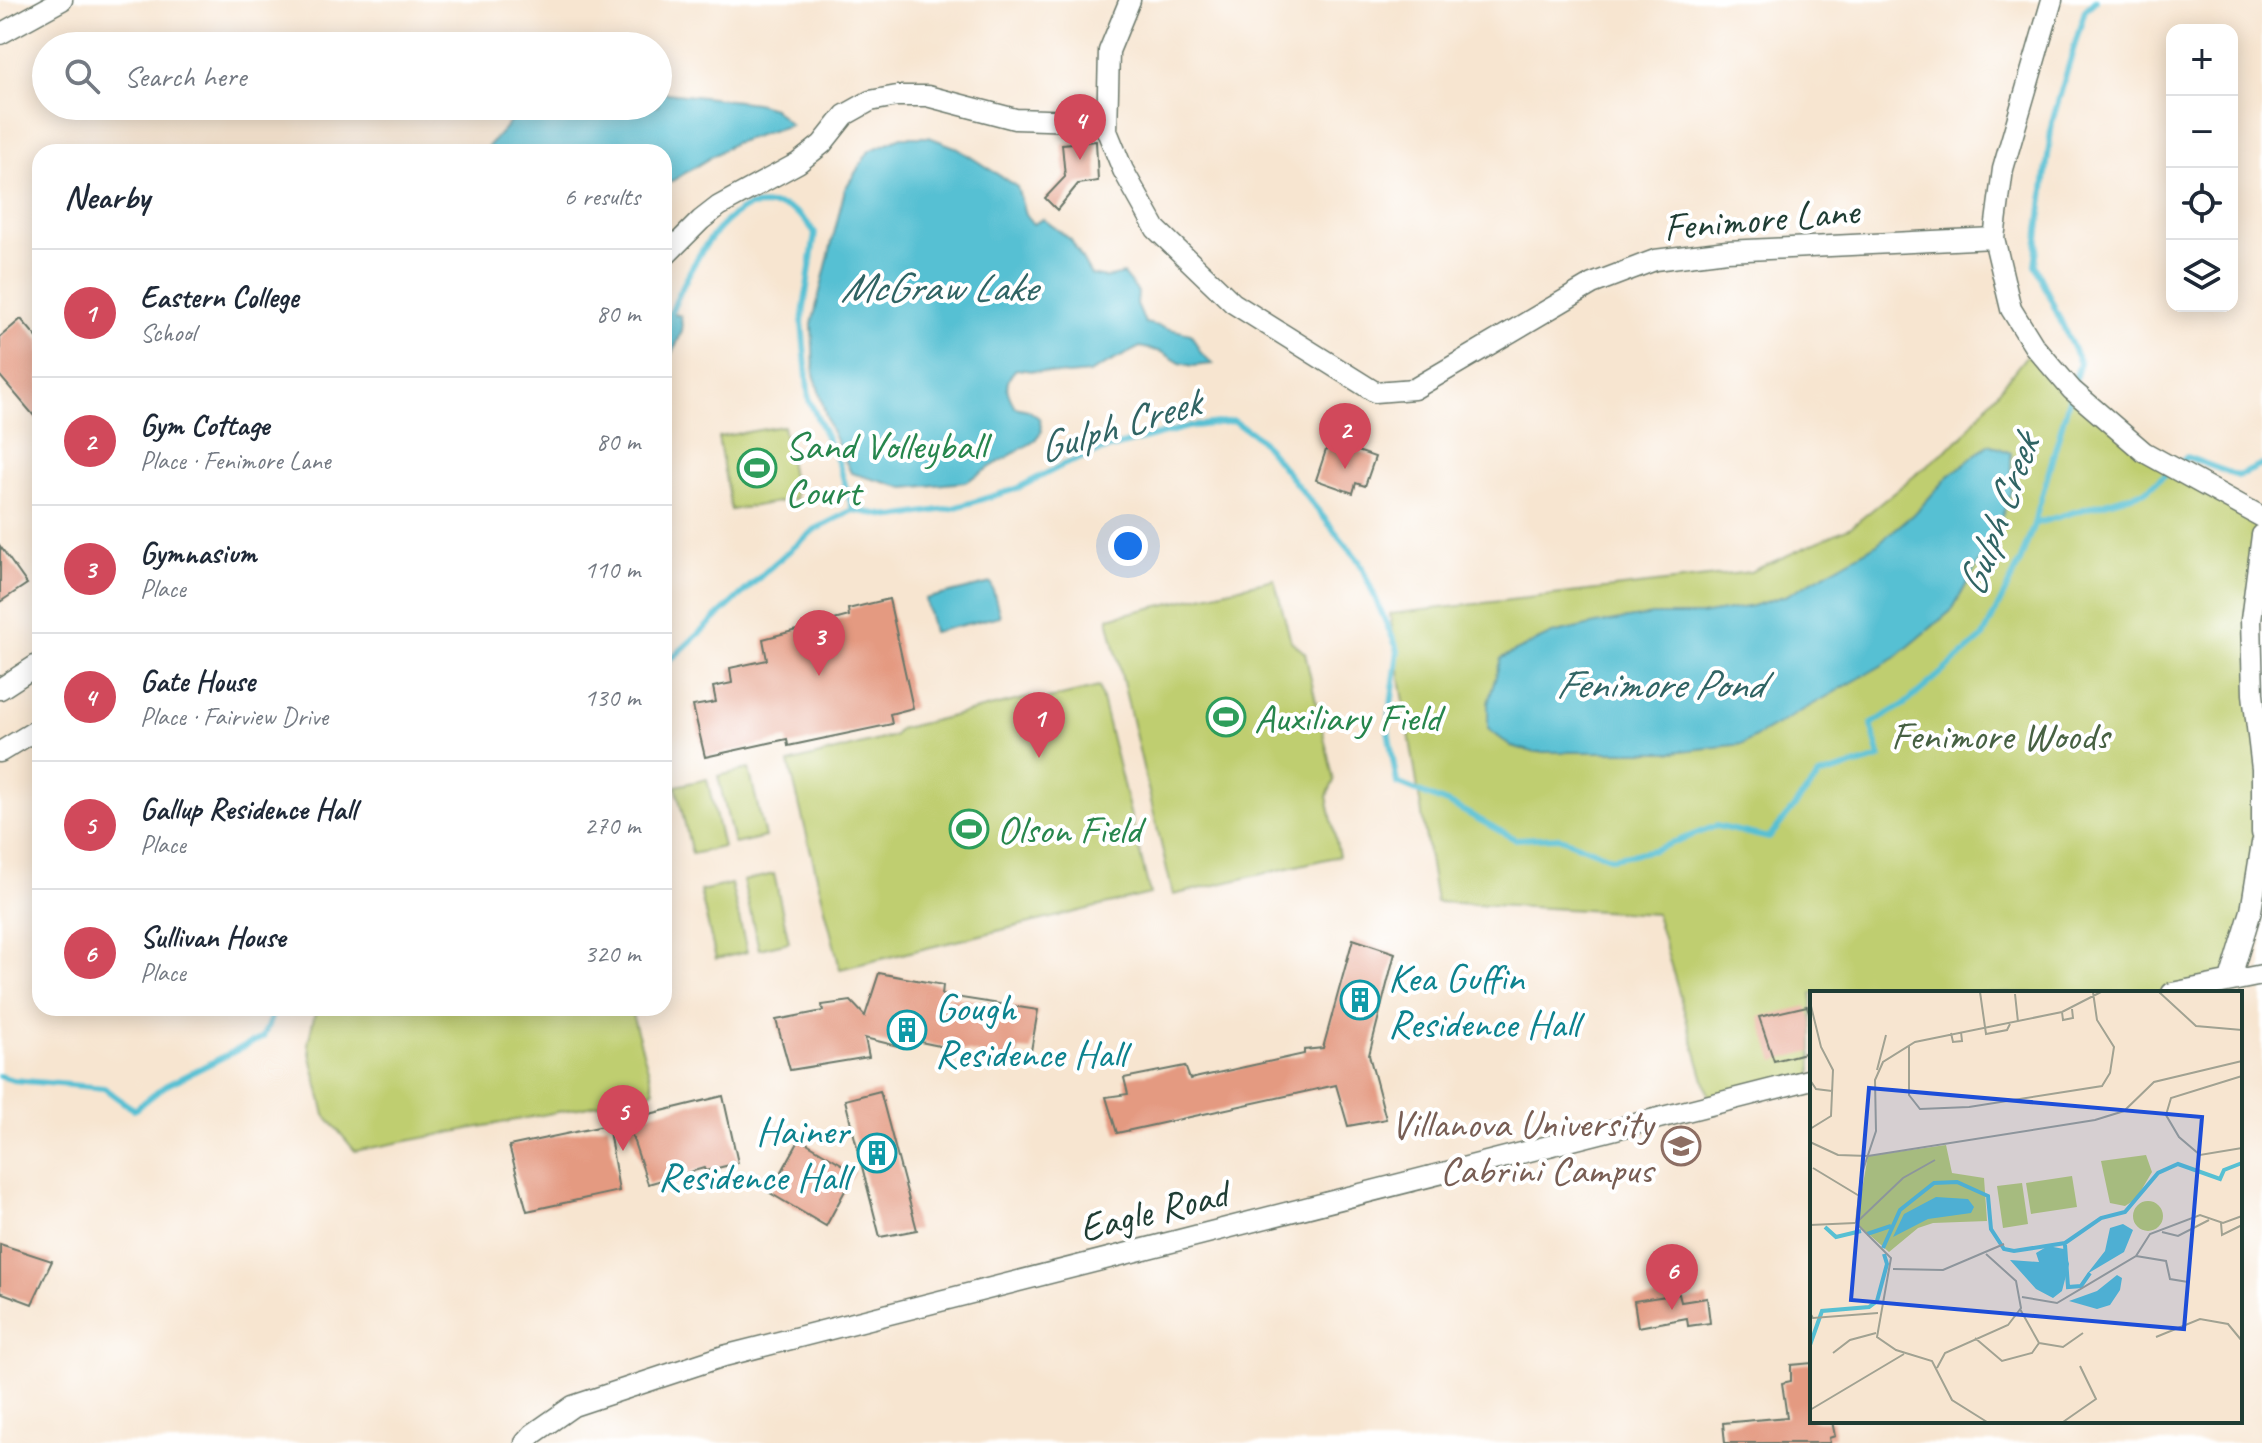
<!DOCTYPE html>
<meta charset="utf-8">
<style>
body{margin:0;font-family:Caveat,sans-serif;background:#f2f2f3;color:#1f2937}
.controls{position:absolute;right:24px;top:24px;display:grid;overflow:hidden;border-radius:16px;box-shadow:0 4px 20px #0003}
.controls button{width:72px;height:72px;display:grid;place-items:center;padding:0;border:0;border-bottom:2px solid #e0e1e3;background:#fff;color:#1f2937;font:40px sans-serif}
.you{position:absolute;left:1128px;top:546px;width:28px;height:28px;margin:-20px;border:6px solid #fff;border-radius:50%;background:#1a73e8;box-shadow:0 0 0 12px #1a73e833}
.badge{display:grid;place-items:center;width:52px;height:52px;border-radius:50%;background:#d1495b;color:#fff;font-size:26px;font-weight:700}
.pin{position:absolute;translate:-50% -66px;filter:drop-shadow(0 2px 4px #0008)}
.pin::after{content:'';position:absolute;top:42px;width:28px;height:24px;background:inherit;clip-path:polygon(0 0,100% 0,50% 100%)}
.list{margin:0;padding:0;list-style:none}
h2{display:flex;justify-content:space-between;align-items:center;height:104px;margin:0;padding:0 32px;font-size:34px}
h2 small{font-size:26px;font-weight:400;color:#747a83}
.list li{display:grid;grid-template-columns:52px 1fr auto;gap:24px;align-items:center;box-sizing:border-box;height:128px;padding:0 32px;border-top:2px solid #e0e1e3}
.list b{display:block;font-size:30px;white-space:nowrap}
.list p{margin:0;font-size:26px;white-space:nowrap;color:#747a83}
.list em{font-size:26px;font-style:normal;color:#747a83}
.icon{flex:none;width:44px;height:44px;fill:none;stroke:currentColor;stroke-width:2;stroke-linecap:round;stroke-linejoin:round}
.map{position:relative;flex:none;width:2262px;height:1443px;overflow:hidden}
.search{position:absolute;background:#fff;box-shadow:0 4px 20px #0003;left:32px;top:32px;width:640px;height:88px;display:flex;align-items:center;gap:20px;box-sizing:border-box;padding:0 28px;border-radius:44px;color:#747a83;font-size:30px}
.panel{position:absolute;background:#fff;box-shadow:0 4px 20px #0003;left:32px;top:144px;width:640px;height:872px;border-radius:24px}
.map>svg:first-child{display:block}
</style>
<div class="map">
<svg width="2262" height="1443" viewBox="0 0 2262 1443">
<rect width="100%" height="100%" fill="#fff"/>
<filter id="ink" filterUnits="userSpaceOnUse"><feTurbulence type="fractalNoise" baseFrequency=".0125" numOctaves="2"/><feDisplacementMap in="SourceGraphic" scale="16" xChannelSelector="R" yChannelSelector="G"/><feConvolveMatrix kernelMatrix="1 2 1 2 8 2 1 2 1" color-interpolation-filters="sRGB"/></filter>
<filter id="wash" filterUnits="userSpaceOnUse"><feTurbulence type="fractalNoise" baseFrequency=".006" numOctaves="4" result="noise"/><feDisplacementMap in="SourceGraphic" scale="32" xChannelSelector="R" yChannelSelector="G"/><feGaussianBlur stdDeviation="1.8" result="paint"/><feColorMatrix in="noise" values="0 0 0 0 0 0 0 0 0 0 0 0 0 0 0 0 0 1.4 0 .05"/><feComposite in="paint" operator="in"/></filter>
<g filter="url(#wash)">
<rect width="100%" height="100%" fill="#f7e5d0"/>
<path fill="#bfce70" stroke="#6f8652" stroke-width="2" d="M 2034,346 L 2144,452 L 2262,517 L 2251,620 L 2262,843 L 2230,980 L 2174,993 L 1812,993 L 1812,1080 L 1711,1104 L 1656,914 L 1436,902 L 1390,614 L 1750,572 L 1851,527 L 1961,438 Z
M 783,426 L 796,499 L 731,510 L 718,437 Z
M 1274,579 L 1291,641 L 1305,653 L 1334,781 L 1327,796 L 1339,856 L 1173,895 L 1108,618 Z
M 1099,687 L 1150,894 L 840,969 L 789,763 L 894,736 L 899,729 L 1031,697 L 1040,701 Z
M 749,769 L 765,837 L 734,844 L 718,776 Z
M 707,779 L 723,847 L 692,854 L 676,786 Z
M 774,874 L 789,942 L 759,949 L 743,881 Z
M 731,884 L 747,952 L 716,959 L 700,891 Z
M 316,1008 L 630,1008 L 654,1089 L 646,1095 L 355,1151 L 325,1115 L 308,1044 Z"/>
<path fill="#57c0d3" stroke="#3b7e84" stroke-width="2" d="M 658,92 L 756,103 L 773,108 L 790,125 L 734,143 L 664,186 L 664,152 L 483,152 L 512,120 L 540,106 L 658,106 Z
M 901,137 L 929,137 L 955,147 L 1017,187 L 1025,214 L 1033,224 L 1043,219 L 1071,240 L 1091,275 L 1106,278 L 1123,274 L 1138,292 L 1137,305 L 1145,323 L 1191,334 L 1201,353 L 1213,364 L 1193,366 L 1180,363 L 1162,352 L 1140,347 L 1089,373 L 1068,375 L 1016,369 C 1003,382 1006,392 1015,407 L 1028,410 L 1039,418 L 1042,431 L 1033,442 L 965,482 L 905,488 L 851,473 L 829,426 L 814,374 L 812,324 L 845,189 L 869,151 Z
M 665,311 L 681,316 L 682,331 L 664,374 Z
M 1989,444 L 2011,453 L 2011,492 L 1995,534 L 1952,610 L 1895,658 L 1743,744 L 1673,752 L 1533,752 L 1511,746 L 1488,729 L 1488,703 L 1501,658 L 1552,634 L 1596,624 L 1652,615 L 1701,615 L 1752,606 L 1787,595 L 1877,544 L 1917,511 L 1949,476 Z
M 991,583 L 1000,616 L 933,632 L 925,599 Z"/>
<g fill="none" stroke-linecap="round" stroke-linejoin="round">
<path stroke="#57c0d3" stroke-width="6" d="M 664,330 C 680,290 704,229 745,208 C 752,204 762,206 770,205 C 791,204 804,217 815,233 L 802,322 L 809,400 L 839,464 L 853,510
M 2073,385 L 2080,363 L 2035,265 L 2052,122 L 2085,10 L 2096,0
M 2034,524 L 2145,491 L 2187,457 L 2238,476 L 2262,465
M 664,666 L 775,563 L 814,530 L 853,510 L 894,517 L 953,508 L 1016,489 L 1063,465 L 1103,450 L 1187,427 L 1234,421 L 1259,438 L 1359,561 L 1398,650 L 1388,730 L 1397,783 L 1454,806 L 1515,839 L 1558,837 L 1612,858 L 1654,850 L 1716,826 L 1769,838 L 1819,776 L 1880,758 L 1871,724 L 1905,704 L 1983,637 L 2020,562 L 2034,524 L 2070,396
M 0,1076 L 13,1080 L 104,1088 L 134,1110 L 165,1086 L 263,1037 L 275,1008"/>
</g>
<g id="blocks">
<path fill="#e49a81" d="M 1096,141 L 1098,181 L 1078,184 L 1057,210 L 1045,198 L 1065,177 L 1062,144 Z
M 21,319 L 40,341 L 40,423 L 0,376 L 0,337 Z
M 1329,441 L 1375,457 L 1365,486 L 1356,483 L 1353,493 L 1316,480 Z
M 0,546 L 27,584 L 0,602 Z
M 889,599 L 913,708 L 890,714 L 892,724 L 788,746 L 787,739 L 705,757 L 693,706 L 716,702 L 713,687 L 732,683 L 730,668 L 767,660 L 763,639 L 849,616 L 848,609 Z
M 1353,939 L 1395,953 L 1369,1055 L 1386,1119 L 1348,1126 L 1336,1085 L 1117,1133 L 1106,1097 L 1128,1094 L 1124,1078 L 1185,1066 L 1190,1079 L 1304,1054 L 1304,1050 L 1323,1048 Z
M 879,973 L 943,985 L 942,995 L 1038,1010 L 1031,1051 L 1019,1050 L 1016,1062 L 906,1039 L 902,1047 L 865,1038 L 869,1057 L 790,1070 L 776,1020 L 823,1011 L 822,1005 L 851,1001 L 865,1016 Z
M 1807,1006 L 1812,1021 L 1812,1051 L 1774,1061 L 1759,1017 Z
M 880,1091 L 917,1230 L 880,1237 L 845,1100 Z
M 723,1096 L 738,1163 L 705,1171 L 704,1168 L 648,1184 L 627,1121 L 629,1119 Z
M 608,1125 L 619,1191 L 527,1211 L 509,1146 Z
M 800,1139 L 855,1172 L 826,1226 L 770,1193 Z
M 0,1244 L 52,1261 L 32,1304 L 0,1292 Z
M 1679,1294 L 1681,1302 L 1707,1298 L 1710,1323 L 1688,1326 L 1687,1318 L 1638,1327 L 1634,1301 Z
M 1812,1363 L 1812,1421 L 1832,1421 L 1835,1436 L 1829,1438 L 1830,1443 L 1725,1443 L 1723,1423 L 1787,1417 L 1782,1383 L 1791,1381 L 1791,1365 Z"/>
</g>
</g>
<g filter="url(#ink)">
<use href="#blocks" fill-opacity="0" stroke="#6b786b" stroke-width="2"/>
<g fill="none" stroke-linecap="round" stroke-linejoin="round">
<g stroke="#6b786b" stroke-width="23">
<path id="minor" d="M 1130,0 L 1109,51 L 1107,131 L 1123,170 L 1156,229 L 1233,303 L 1375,392 L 1414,389 L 1592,284 L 1655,260 L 1727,251 L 1994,238
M 2052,0 L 2003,169 L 1994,238 L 2011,309 L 2034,346 L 2072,390 L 2144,452 L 2262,517
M 0,34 L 62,0
M 664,257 L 701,220 L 719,206 L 798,163 L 822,144 L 845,115 L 870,101 L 897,96 L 927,96 L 1015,119 L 1107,122
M 2262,535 L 2251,620 L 2253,694 L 2262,769 L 2262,833
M 0,689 L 40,663
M 0,752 L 40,728
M 2230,980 L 2251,911 L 2262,843
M 2172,993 L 2262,975
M 525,1443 L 533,1434 L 573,1406 L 724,1356 L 1812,1079"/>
</g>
<use href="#minor" stroke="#fff" stroke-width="20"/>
</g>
</g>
<defs>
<g id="stadium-ring" transform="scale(2)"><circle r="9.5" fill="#fff" stroke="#2e9e5b" stroke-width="1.5"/><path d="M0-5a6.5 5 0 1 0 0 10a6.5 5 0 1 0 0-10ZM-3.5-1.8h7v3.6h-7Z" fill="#2e9e5b"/></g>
<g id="building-ring" transform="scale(2)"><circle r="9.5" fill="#fff" stroke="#0f9aa8" stroke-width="1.5"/><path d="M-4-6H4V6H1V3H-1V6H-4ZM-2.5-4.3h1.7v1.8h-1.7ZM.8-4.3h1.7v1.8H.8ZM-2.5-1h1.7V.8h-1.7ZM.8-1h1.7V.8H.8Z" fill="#0f9aa8"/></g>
<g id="university-ring" transform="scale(2)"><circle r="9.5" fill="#fff" stroke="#8d6e63" stroke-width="1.5"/><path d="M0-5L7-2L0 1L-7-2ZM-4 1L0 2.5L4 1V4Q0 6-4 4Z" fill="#8d6e63"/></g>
</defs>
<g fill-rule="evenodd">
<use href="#stadium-ring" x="757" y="468"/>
<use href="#stadium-ring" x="1226" y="717"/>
<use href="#stadium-ring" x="969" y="829"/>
<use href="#building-ring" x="1360" y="1000"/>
<use href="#building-ring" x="907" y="1030"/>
<use href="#university-ring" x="1681" y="1146"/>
<use href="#building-ring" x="877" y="1153"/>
</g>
<g text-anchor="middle" stroke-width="8" stroke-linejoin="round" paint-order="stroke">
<g font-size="40" fill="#1f3d34" stroke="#fff">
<text transform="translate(1761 218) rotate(-5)" y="14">Fenimore Lane</text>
<text transform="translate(1153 1210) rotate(-14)" y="14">Eagle Road</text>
</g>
<g font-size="40" fill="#27864d" stroke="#fff" text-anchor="start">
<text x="785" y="459">Sand Volleyball<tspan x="785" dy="46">Court</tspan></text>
<text x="1254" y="731">Auxiliary Field</text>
<text x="997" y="843">Olson Field</text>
</g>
<g font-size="40" fill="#476143" stroke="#fff">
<text x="2000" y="749">Fenimore Woods</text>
</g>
<g font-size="40" fill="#0d838f" stroke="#fff" text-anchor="start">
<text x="1388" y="991">Kea Guffin<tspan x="1388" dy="46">Residence Hall</tspan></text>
<text x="935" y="1021">Gough<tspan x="935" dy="46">Residence Hall</tspan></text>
<text x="849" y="1144" text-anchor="end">Hainer<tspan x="849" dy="46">Residence Hall</tspan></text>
</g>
<g font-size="40" fill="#785e54" stroke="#fff" text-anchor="end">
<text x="1653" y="1137">Villanova University<tspan x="1653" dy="46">Cabrini Campus</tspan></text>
</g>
<g font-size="42" font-style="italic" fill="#306464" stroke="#fff">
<text x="938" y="301">McGraw Lake</text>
<text transform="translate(1118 424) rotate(-17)" y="15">Gulph Creek</text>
<text transform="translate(1997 515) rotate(-70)" y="15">Gulph Creek</text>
<text x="1659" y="698">Fenimore Pond</text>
</g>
</g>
<g transform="translate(1810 991)">
<rect width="432" height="432" fill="#f7e5d0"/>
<path d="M 136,154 L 142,182 L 174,187 L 177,230 L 123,232 L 108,237 L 79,261 L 46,232 L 58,165 ZM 336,164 L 342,181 L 326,208 L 315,215 L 300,212 L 291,170 ZM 262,185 L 267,216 L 221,223 L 216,192 ZM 212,192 L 218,233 L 193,237 L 187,195 ZM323 225a15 15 0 1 1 30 0a15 15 0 1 1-30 0Z" fill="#bfce70"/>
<path d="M 126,206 L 158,208 L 164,216 L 161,222 L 118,228 L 83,246 L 94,223 ZM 313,233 L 323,239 L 314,261 L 277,283 L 295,260 L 300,237 ZM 238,255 L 254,258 L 259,273 L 252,300 L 243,307 L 226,298 L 200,269 L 229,271 L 226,262 ZM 307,284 L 312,287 L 310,299 L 300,314 L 287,318 L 259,310 L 287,300 Z" fill="#57c0d3"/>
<path fill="none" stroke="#57c0d3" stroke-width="4" d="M 15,236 L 26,246 L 51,240M 57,243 L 81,235M 255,254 L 258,296 L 271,295 L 280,282M 73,257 L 90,219 L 124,192 L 147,191 L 178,205 L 181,238 L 194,258 L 204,260 L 255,252 L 291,227 L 315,221 L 348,182 L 368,173 L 410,188 L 414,179 L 432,172M 0,354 L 12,320 L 59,316 L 67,310 L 77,273 L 74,263"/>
<path fill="none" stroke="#a1a292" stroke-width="2" d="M 170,1 L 176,43 L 197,39 L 200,33M 349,1 L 386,35 L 432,39M 205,3 L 208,31M 0,11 L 11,56 L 23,79 L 21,125 L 0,138M 252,21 L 253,29 L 263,27 L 262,18M 141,42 L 143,51 L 152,50 L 151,41M 99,54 L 99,104 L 110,118 L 159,116 L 292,95 L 300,82 L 304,56 L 287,29 L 283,1M 67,79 L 76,44M 432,85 L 361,107 L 356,124 L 369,146 L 390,164 L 432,157M 0,89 L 6,98 L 22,100M 0,151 L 28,164 L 58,165 L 285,129 L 314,120 L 344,91 L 432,70M 3,177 L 51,206M 47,231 L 93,187 L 125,169M 46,232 L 51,185 L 66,140 L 65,89 L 73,71 L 105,51 L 252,21 L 291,1M 46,232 L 81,267 L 67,346 L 86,359 L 122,370 L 142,409 L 177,431M 411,232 L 412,244 L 432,234M 0,234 L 45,232M 352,241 L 368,245 L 399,229M 326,265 L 356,270 L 360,288 L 378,291M 83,278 L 133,279 L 194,253M 212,306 L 247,312 L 326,265 L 340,243 L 390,224 L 413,232 L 432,225M 0,322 L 3,327 L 68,322M 346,346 L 390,328 L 418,333 L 432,350M 165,347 L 192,370 L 222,362 L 229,352 L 210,318M 229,352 L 253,356 L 273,342M 23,362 L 40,349 L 66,342M 127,377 L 135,362 L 198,334 L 211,317 L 206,290 L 176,263M 0,419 L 94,363M 253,431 L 286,408 L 270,375"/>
<path fill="#1d4ed8" fill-opacity="0.15" stroke="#1d4ed8" stroke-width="4" d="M 59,97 L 392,126 L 374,338 L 41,309 Z"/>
<rect width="432" height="432" fill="none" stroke="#1f3d34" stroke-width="4"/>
</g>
</svg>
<div class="controls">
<button>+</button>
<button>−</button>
<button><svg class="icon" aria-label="locate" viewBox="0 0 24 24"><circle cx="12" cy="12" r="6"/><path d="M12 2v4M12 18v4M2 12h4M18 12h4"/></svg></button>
<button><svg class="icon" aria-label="layers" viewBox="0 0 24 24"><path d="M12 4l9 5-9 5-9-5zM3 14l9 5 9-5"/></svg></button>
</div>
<div class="you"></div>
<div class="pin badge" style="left:1039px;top:758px">1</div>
<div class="pin badge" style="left:1345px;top:469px">2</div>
<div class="pin badge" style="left:819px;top:676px">3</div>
<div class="pin badge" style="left:1080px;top:160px">4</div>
<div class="pin badge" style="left:623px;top:1151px">5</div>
<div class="pin badge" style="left:1672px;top:1310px">6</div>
<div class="search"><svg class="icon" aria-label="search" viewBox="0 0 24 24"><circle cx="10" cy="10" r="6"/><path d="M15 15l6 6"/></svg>Search here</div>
<section class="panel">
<h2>Nearby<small>6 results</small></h2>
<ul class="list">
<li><span class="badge">1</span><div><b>Eastern College</b><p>School</p></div><em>80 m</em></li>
<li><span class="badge">2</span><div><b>Gym Cottage</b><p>Place · Fenimore Lane</p></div><em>80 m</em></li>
<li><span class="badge">3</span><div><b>Gymnasium</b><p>Place</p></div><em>110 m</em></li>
<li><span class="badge">4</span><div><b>Gate House</b><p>Place · Fairview Drive</p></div><em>130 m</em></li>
<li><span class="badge">5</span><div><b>Gallup Residence Hall</b><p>Place</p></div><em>270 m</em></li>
<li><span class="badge">6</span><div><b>Sullivan House</b><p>Place</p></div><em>320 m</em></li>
</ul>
</section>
</div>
